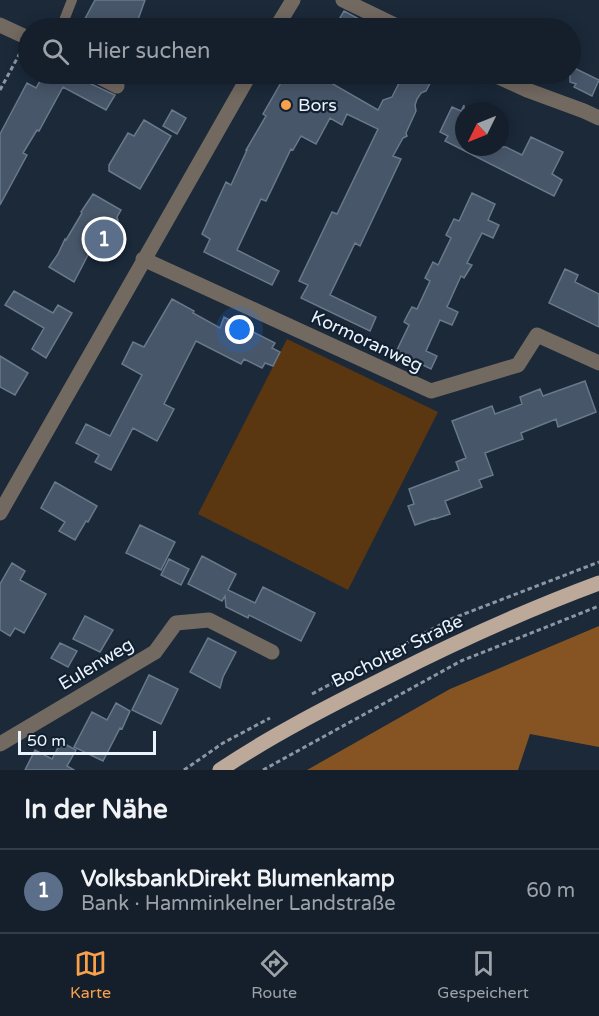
<!DOCTYPE html>
<html lang="de">
<meta charset="utf-8">
<style>
body{margin:0;font-family:"Varela Round",sans-serif;background:#1d2733;color:#f1f3f6}
.compass{position:absolute;left:455px;top:102px;width:54px;height:54px;border-radius:50%;background:#141f2b;box-shadow:0 3px 15px #0003;rotate:227deg}
.scale{position:absolute;left:18px;bottom:15px;width:138px;box-sizing:border-box;padding-left:6px;border:3px solid #eaf4ff;border-top:0;font-size:16px;line-height:21px;white-space:nowrap;color:#eaf4ff;-webkit-text-stroke:4px #12202f;paint-order:stroke}
.you{position:absolute;left:240px;top:330px;width:21px;height:21px;margin:-15px;border:4px solid #fff;border-radius:50%;background:#1a73e8;box-shadow:0 0 0 9px #1a73e833}
.badge{display:grid;place-items:center;width:39px;height:39px;border-radius:50%;background:#f8a04b;color:#fff;font-size:20px;font-weight:700}
.pin{position:absolute;translate:-50% -50%;border:3px solid #fff;box-shadow:0 2px 6px #0006}
.list{margin:0;padding:0;list-style:none}
h2{display:flex;justify-content:space-between;align-items:center;height:78px;margin:0;padding:0 24px;font-size:26px}
h2 small{font-size:20px;font-weight:400;color:#9da2a9}
.list li{display:grid;grid-template-columns:39px 1fr auto;gap:18px;align-items:center;box-sizing:border-box;height:84px;padding:0 24px;border-top:2px solid #333d47}
.list b{display:block;font-size:22px;white-space:nowrap}
.list p{margin:0;font-size:20px;white-space:nowrap;color:#9da2a9}
.list em{font-size:20px;font-style:normal;color:#9da2a9}
.icon{flex:none;width:33px;height:33px;fill:none;stroke:currentColor;stroke-width:2;stroke-linecap:round;stroke-linejoin:round}
.map{position:relative;flex:none;width:599px;height:770px;overflow:hidden}
.search{position:absolute;background:#141f2b;box-shadow:0 3px 15px #0003;left:18px;right:18px;top:18px;height:66px;display:flex;align-items:center;gap:15px;box-sizing:border-box;padding:0 21px;border-radius:33px;color:#9da2a9;font-size:22px}
.sheet{height:162px;background:#141f2b}
nav{display:flex;justify-content:space-around;align-items:center;box-sizing:border-box;height:84px;border-top:2px solid #333d47;background:#141f2b;font-size:16px;color:#9da2a9}
nav a{display:grid;justify-items:center;gap:3px}
nav .on{color:#f8a04b}
.map>svg:first-child{display:block}
</style>
<div class="map">
<svg width="599" height="770" viewBox="0 0 599 770">
<rect width="100%" height="100%" fill="#1b2939"/>
<path fill="#5a3611" d="M 287,339 L 438,412 L 348,590 L 198,514 Z"/>
<path fill="#865422" d="M 599,626 L 599,747 L 530,734 L 518,770 L 307,770 L 450,689 Z"/>
<path fill="#475669" stroke="#69798c" stroke-width="1.5" d="M 95,0 L 145,0 L 135,28 L 80,28 Z
M 344,11 L 357,18 L 377,28 L 334,28 Z
M 570,66 L 599,80 L 592,96 L 574,87 L 576,84 L 570,82 Z
M 38,74 L 84,74 L 86,79 L 89,83 L 115,95 L 106,110 L 63,87 L 39,131 L 37,130 L 23,153 L 27,155 L 0,205 L 0,134 L 27,83 L 36,88 L 43,76 Z
M 286,74 L 336,74 L 331,83 L 378,110 L 383,100 L 392,97 L 400,81 L 397,74 L 435,74 L 426,91 L 421,93 L 417,99 L 415,105 L 416,111 L 406,133 L 407,136 L 403,138 L 393,156 L 401,159 L 360,246 L 355,243 L 330,295 L 376,317 L 370,331 L 301,298 L 308,285 L 299,281 L 332,212 L 337,214 L 378,129 L 347,114 L 342,125 L 330,118 L 316,144 L 301,136 L 293,150 L 291,149 L 266,201 L 261,199 L 237,250 L 279,271 L 272,285 L 204,252 L 210,239 L 202,234 L 226,182 L 231,185 L 247,150 L 246,150 L 266,116 L 263,114 Z
M 464,105 L 464,147 L 506,147 L 522,155 L 531,137 L 563,152 L 552,174 L 562,180 L 554,196 L 445,141 L 448,136 L 440,132 L 452,107 L 461,111 Z
M 172,110 L 186,118 L 177,134 L 163,126 Z
M 144,120 L 171,136 L 140,189 L 109,171 L 109,165 L 128,133 L 134,136 Z
M 472,193 L 495,204 L 488,220 L 499,225 L 493,238 L 482,233 L 467,263 L 472,265 L 464,278 L 461,276 L 447,307 L 458,312 L 452,325 L 440,320 L 426,351 L 437,356 L 431,369 L 396,352 L 409,325 L 404,322 L 408,314 L 412,307 L 417,309 L 430,281 L 425,278 L 433,262 L 438,265 L 451,238 L 446,235 L 454,219 L 459,221 Z
M 93,194 L 121,210 L 117,217 L 119,225 L 99,260 L 89,253 L 74,282 L 49,267 L 58,254 L 65,239 L 66,240 L 82,213 L 81,212 Z
M 565,269 L 578,275 L 575,282 L 599,294 L 599,327 L 549,303 Z
M 14,291 L 53,313 L 58,305 L 72,313 L 46,358 L 32,349 L 44,328 L 5,305 Z
M 172,299 L 194,311 L 193,313 L 220,328 L 224,317 L 275,343 L 272,348 L 280,352 L 273,366 L 265,363 L 262,368 L 244,359 L 241,364 L 196,341 L 164,404 L 174,409 L 157,441 L 133,428 L 111,470 L 95,462 L 99,455 L 76,443 L 86,424 L 110,436 L 142,375 L 122,364 L 133,342 L 144,347 Z
M 0,356 L 28,373 L 15,395 L 0,387 Z
M 585,381 L 596,412 L 558,427 L 556,419 L 521,433 L 523,439 L 485,453 L 493,475 L 479,480 L 482,487 L 445,501 L 450,514 L 435,519 L 435,518 L 415,525 L 408,506 L 414,504 L 409,489 L 459,470 L 456,462 L 466,458 L 452,421 L 492,406 L 495,414 L 522,404 L 520,397 L 540,389 L 543,396 Z
M 55,482 L 97,506 L 88,522 L 86,521 L 75,540 L 59,531 L 65,522 L 41,508 Z
M 140,525 L 175,542 L 161,570 L 126,553 Z
M 202,556 L 236,574 L 228,590 L 255,603 L 263,587 L 315,613 L 301,641 L 249,615 L 248,618 L 226,607 L 225,596 L 222,601 L 188,584 Z
M 169,559 L 189,569 L 181,585 L 161,575 Z
M 12,563 L 25,571 L 20,580 L 46,594 L 24,633 L 15,628 L 10,636 L 0,630 L 0,584 Z
M 85,616 L 113,630 L 100,652 L 73,639 Z
M 208,638 L 236,652 L 223,677 L 220,688 L 190,672 Z
M 60,643 L 77,651 L 68,667 L 51,658 Z
M 149,675 L 178,689 L 161,724 L 132,710 Z
M 116,703 L 130,711 L 122,729 L 120,728 L 103,761 L 74,747 L 92,712 L 107,720 Z
M 61,742 L 76,750 L 67,766 L 74,770 L 25,770 L 35,750 L 52,759 Z"/>
<g fill="none" stroke-linecap="round" stroke-linejoin="round">
<path stroke="#8b97a4" stroke-width="3" stroke-dasharray="4.5 3" stroke-linecap="butt" d="M 0,90 L 20,53
M 312,694 L 451,619 L 599,562
M 184,770 L 223,743 L 270,718
M 263,770 L 461,661 L 599,606"/>
<path stroke="#726961" stroke-width="10" d="M 61,28 L 72,0"/>
<path stroke="#726961" stroke-width="15" d="M 343,0 L 401,28
M 0,25 L 28,38
M 276,28 L 293,0
M 94,74 L 117,86
M 492,74 L 527,90 L 584,111 L 599,118
M 143,259 L 431,391 L 518,365 L 537,335 L 599,363
M 0,513 L 250,74
M 0,744 L 155,652 L 176,623 L 209,620 L 272,652"/>
<path stroke="#bca99a" stroke-width="15" d="M 220,770 C 272,735 331,705 387,677 C 456,642 526,610 599,583"/>
</g>
<circle fill="#f8a04b" stroke="#12202f" stroke-width="2" cx="286" cy="105" r="6"/>
<g text-anchor="middle" stroke-width="4.5" stroke-linejoin="round" paint-order="stroke">
<g font-size="18" fill="#eaf4ff" stroke="#12202f" text-anchor="start">
<text x="298" y="111">Bors</text>
</g>
<g font-size="18" fill="#eaf4ff" stroke="#12202f">
<text transform="translate(367 341) rotate(25)" y="6">Kormoranweg</text>
<text transform="translate(397 651) rotate(-26)" y="6">Bocholter Straße</text>
<text transform="translate(96 664) rotate(-31)" y="6">Eulenweg</text>
</g>
</g>
</svg>
<svg class="compass" viewBox="-18 -18 36 36"><path d="M0-13l5 13h-10z" fill="#e53935"/><path d="M0 13l5-13h-10z" fill="#9da2a9"/></svg>
<div class="scale">50 m</div>
<div class="you"></div>
<div class="pin badge" style="left:104px;top:239px;background:#5c6f8a">1</div>
<div class="search"><svg class="icon" aria-label="search" viewBox="0 0 24 24"><circle cx="10" cy="10" r="6"/><path d="M15 15l6 6"/></svg>Hier suchen</div>
</div>
<section class="sheet">
<h2>In der Nähe<small></small></h2>
<ul class="list">
<li><span class="badge" style="background:#5c6f8a">1</span><div><b>VolksbankDirekt Blumenkamp</b><p>Bank · Hamminkelner Landstraße</p></div><em>60 m</em></li>
</ul>
</section>
<nav>
<a class="on"><svg class="icon" aria-label="map" viewBox="0 0 24 24"><path d="M3 6l6-2 6 2 6-2v14l-6 2-6-2-6 2zM9 4v14M15 6v14"/></svg>Karte</a>
<a><svg class="icon" aria-label="directions" viewBox="0 0 24 24"><path d="M12 3l9 9-9 9-9-9zM9 14v-3h6M13 9l2 2-2 2"/></svg>Route</a>
<a><svg class="icon" aria-label="saved" viewBox="0 0 24 24"><path d="M7 4h10v16l-5-4-5 4z"/></svg>Gespeichert</a>
</nav>
